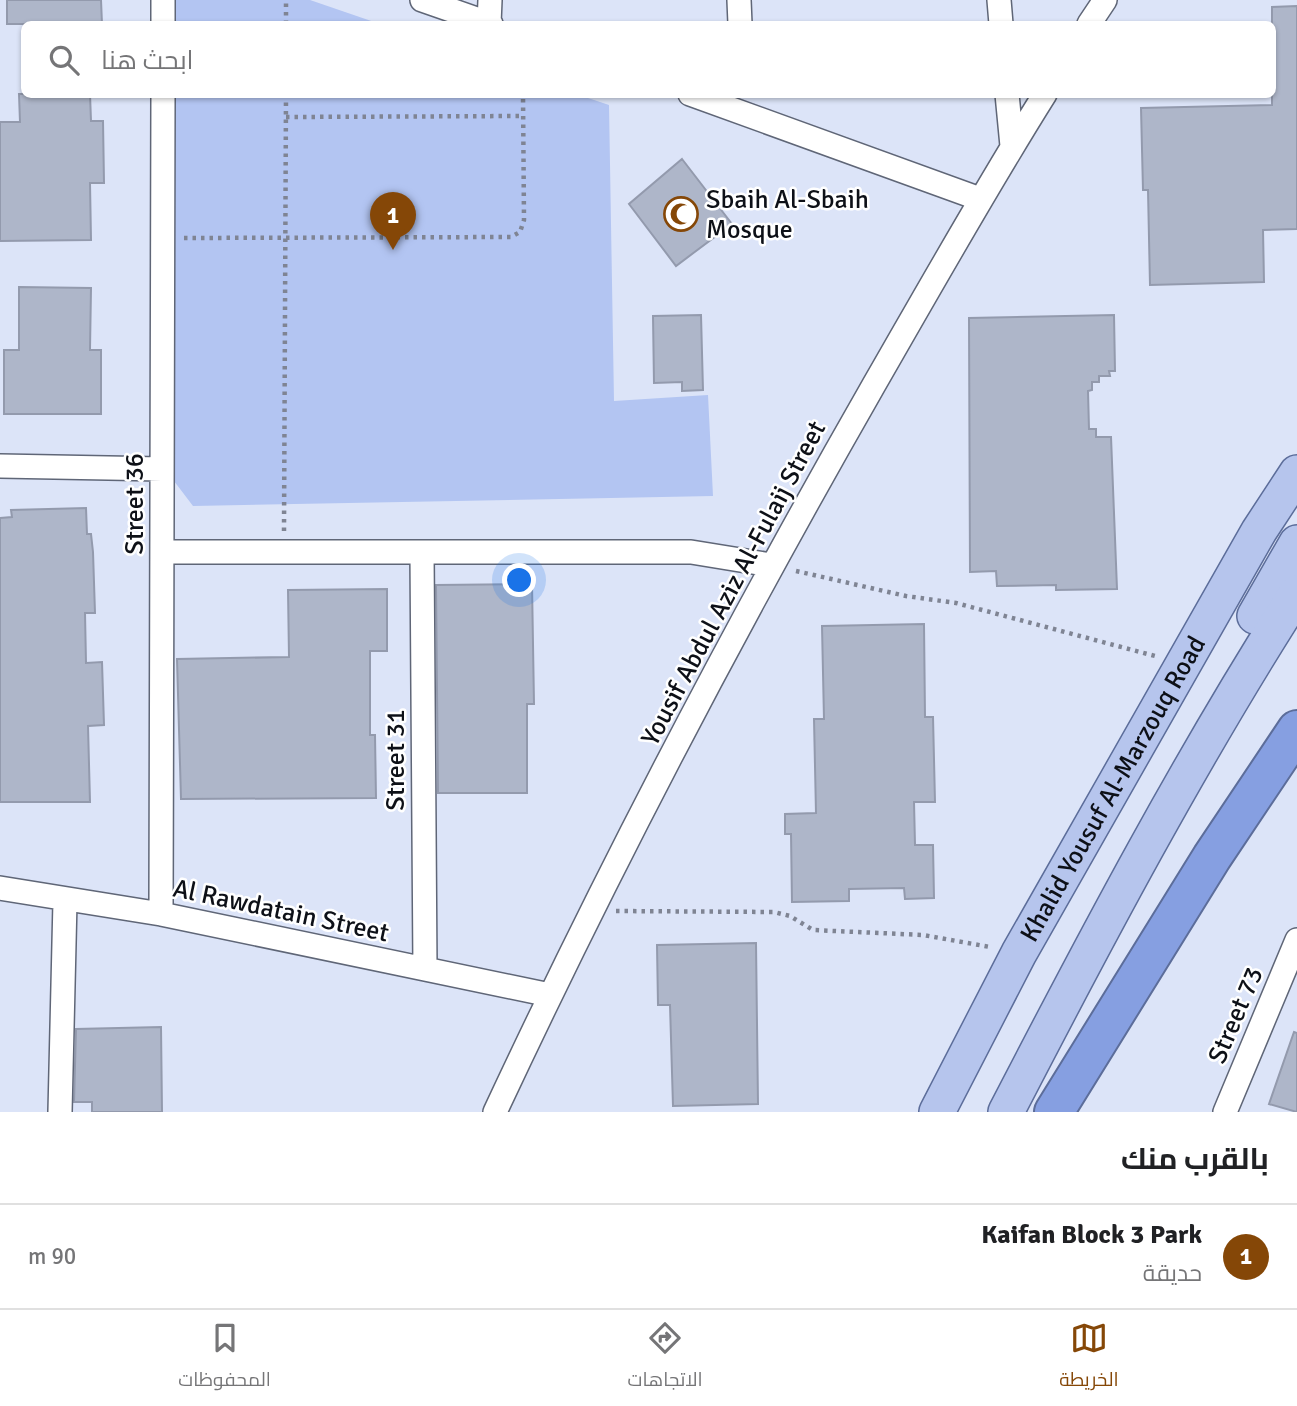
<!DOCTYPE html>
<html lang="ar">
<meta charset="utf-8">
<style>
body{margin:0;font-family:Signika,Cairo,sans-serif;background:#f2f2f2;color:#202124;direction:rtl}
.you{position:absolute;left:520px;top:581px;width:24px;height:24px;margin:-18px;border:5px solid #fff;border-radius:50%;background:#1a73e8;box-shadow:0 0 0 10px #1a73e833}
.badge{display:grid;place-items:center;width:46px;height:46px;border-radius:50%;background:#854707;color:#fff;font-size:23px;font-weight:700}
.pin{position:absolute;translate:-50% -58px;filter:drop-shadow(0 2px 4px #0008)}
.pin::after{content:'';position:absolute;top:37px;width:24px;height:21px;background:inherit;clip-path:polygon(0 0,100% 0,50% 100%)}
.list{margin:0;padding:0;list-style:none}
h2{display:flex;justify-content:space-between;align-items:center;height:91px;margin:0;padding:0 28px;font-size:30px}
h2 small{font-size:23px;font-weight:400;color:#757577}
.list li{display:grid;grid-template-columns:46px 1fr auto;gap:21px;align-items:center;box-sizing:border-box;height:105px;padding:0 28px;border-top:2px solid #e0e0e0}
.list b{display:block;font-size:26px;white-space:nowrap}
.list p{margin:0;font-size:23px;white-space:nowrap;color:#757577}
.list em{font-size:23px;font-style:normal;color:#757577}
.icon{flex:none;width:38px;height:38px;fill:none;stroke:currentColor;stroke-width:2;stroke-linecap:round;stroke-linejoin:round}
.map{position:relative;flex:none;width:1297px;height:1112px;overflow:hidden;direction:ltr}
.search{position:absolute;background:#fff;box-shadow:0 2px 5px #0004;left:21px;right:21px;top:21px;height:77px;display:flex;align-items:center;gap:18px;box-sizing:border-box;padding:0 24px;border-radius:10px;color:#757577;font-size:26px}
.sheet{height:196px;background:#fff}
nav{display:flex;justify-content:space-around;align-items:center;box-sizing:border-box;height:98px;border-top:2px solid #e0e0e0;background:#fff;font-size:19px;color:#757577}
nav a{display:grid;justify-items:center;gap:4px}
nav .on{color:#854707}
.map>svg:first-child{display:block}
</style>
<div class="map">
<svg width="1297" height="1112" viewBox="0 0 1297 1112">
<rect width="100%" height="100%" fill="#dce4f8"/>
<path fill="#b3c5f2" d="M 176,0 L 310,0 L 380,24 L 176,24 Z
M 579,95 L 609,105 L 614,401 L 708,395 L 713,496 L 193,506 L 174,481 L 175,95 Z"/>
<path fill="#aeb6c9" stroke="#939aad" stroke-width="2" d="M 7,0 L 101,0 L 102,24 L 7,24 Z
M 1297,6 L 1297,229 L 1263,230 L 1264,282 L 1150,285 L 1148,190 L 1143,190 L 1141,108 L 1272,105 L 1272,7 Z
M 19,94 L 90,94 L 91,121 L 103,121 L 104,183 L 90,183 L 91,240 L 0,241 L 0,122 L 20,122 Z
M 682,159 L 732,224 L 676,266 L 629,204 Z
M 19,287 L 91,288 L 90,350 L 101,350 L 101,414 L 4,414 L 4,350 L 19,350 Z
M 701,315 L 703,390 L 682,391 L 682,382 L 654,383 L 653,316 Z
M 1114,315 L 1115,371 L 1109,371 L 1110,376 L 1099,376 L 1099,382 L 1092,382 L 1092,390 L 1088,391 L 1089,429 L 1096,429 L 1096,437 L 1111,437 L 1117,589 L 1056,590 L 1056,585 L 997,586 L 996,571 L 970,572 L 969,318 Z
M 86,508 L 87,534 L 91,534 L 93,552 L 95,613 L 85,613 L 86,663 L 102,662 L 104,725 L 88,726 L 90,802 L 0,802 L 0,518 L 12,517 L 11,510 Z
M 532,584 L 534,704 L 527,704 L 527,793 L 438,793 L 436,585 Z
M 387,589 L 387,651 L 370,651 L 370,735 L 375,735 L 376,798 L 181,799 L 177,659 L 289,657 L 288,590 Z
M 924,624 L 925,717 L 933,717 L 935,802 L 914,802 L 915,845 L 933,845 L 934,898 L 905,899 L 904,888 L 849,889 L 849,901 L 792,902 L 791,834 L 785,834 L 785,814 L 816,813 L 814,719 L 824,719 L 822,626 Z
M 756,943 L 758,1104 L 673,1106 L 670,1005 L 658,1005 L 657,945 Z
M 161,1027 L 162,1112 L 92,1112 L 92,1102 L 74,1102 L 76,1029 Z
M 1294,1032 L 1297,1033 L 1297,1112 L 1269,1104 Z"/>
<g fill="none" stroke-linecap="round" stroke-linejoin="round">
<g stroke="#5f6677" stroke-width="26">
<path id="minor" d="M 422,0 L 491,24
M 739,0 L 740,24
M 999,0 L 1001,24
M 163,24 L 163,0
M 489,24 L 490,0
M 1089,24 L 1105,0
M 690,94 L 980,199
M 1007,94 L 1012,146
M 0,466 L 162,469
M 162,552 L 691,552 L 771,565
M 422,552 L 425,969
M 0,888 L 161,914 L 550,995
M 161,914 L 163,94
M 60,1112 L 65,901
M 495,1112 C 610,866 736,626 871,390 C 928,291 984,191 1045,94
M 1225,1112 L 1297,940"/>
</g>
<g stroke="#5c6d9a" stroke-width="38">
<g id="primary">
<path d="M 1255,616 L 1297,543"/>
<path id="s1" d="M 937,1112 L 1019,953 L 1259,531 L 1297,473"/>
<path d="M 1006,1112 C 1097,936 1190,760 1297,593"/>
</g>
</g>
<g stroke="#5c6d9a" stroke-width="42">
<path id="motorway" d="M 1054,1112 L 1212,857 L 1297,730"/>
</g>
<path stroke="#7f8493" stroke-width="4.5" stroke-dasharray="3.5 5" stroke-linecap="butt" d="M 286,24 L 286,0
M 286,117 L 523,116
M 184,238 L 511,237 L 520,232 L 524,220 L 523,94
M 284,531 L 286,94
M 796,571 L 906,596 L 956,603 L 1155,656
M 616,911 L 774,912 L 790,916 L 813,930 L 923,935 L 990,947"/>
<use href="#minor" stroke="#fff" stroke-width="23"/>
<use href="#primary" stroke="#b6c5ed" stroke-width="35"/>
<use href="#motorway" stroke="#869fe1" stroke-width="38"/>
</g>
<defs>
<g id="mosque-ring" transform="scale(1.75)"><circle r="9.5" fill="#fff" stroke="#854707" stroke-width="1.5"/><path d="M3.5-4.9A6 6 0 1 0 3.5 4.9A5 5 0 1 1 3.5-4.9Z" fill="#854707"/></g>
</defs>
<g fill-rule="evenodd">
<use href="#mosque-ring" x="681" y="214"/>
</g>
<g text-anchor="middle" stroke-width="5" stroke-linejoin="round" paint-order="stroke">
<g font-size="26" fill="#0d1017" stroke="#fff" text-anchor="start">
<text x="706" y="208">Sbaih Al-Sbaih<tspan x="706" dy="30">Mosque</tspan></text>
</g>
<g font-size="26" fill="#0d1017" stroke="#fff">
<text transform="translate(134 504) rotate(-90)" y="9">Street 36</text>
<text transform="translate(733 583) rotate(-62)" y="9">Yousif Abdul Aziz Al-Fulaij Street</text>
<text transform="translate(395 760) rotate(-90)" y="9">Street 31</text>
<text dy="9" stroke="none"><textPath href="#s1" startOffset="368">Khalid Yousuf Al-Marzouq Road</textPath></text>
<text transform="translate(281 910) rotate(12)" y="9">Al Rawdatain Street</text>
<text transform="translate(1235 1015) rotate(-67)" y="9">Street 73</text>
</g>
</g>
</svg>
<div class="you"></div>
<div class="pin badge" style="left:393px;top:250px">1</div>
<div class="search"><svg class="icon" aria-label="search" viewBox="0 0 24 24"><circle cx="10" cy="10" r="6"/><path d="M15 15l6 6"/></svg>ابحث هنا</div>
</div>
<section class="sheet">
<h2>بالقرب منك<small></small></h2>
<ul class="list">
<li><span class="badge">1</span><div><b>Kaifan Block 3 Park</b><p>حديقة</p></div><em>90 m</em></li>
</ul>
</section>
<nav>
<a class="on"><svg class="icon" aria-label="map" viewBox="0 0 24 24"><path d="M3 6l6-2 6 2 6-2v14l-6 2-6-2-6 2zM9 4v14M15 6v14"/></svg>الخريطة</a>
<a><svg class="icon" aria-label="directions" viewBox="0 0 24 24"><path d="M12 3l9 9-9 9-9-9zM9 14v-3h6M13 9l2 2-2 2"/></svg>الاتجاهات</a>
<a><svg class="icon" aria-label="saved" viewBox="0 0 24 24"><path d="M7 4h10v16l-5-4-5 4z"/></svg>المحفوظات</a>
</nav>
